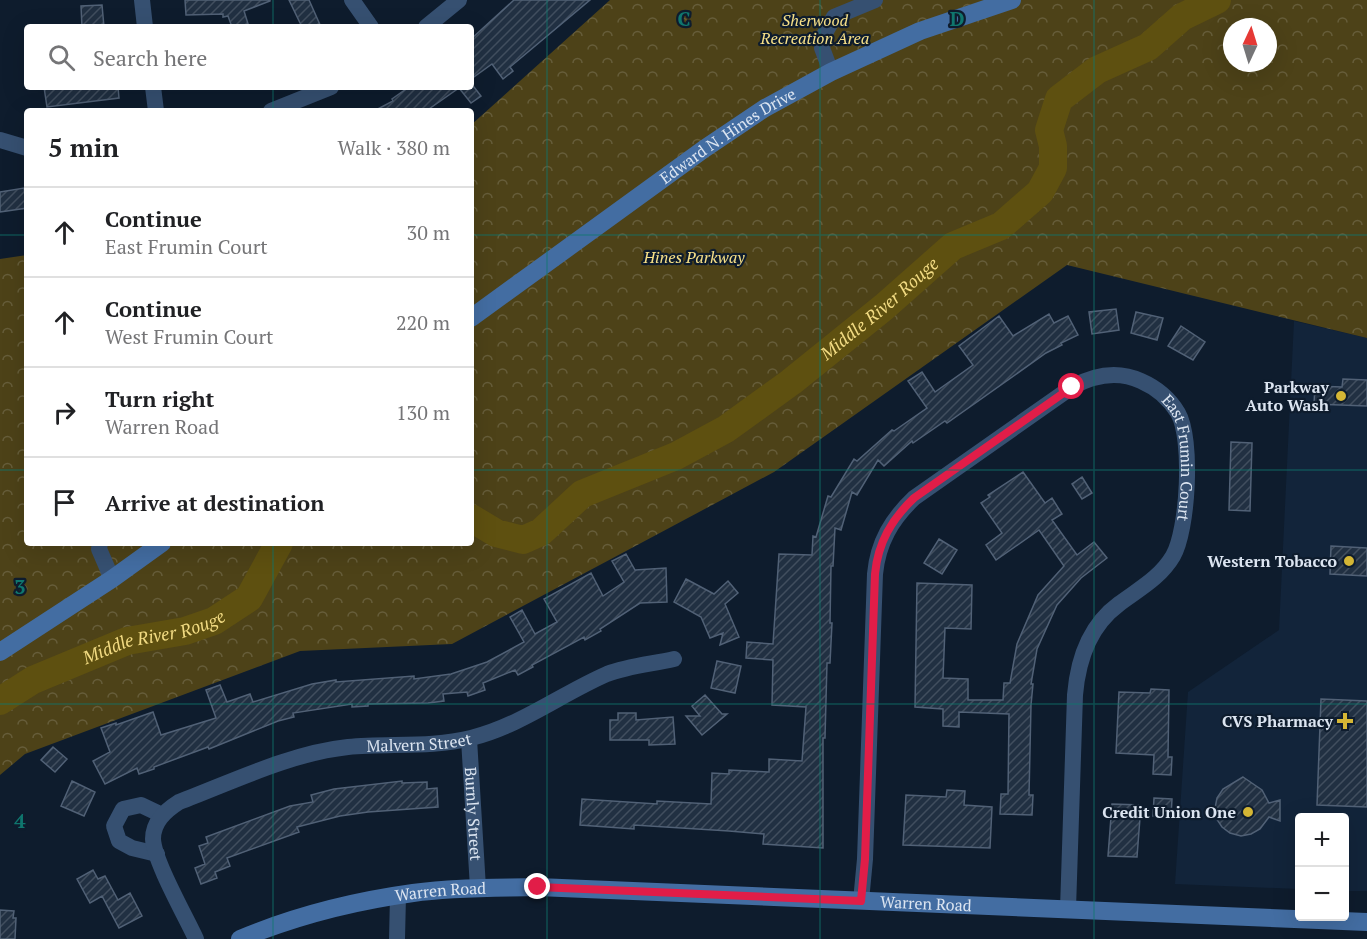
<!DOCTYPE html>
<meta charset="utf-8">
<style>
body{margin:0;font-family:"PT Serif",serif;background:#f2f2f2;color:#202124}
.controls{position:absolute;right:18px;bottom:18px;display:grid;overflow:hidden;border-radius:6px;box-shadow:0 6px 24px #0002}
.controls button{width:54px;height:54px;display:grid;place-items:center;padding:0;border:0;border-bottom:2px solid #e0e0e0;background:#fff;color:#202124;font:30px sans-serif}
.compass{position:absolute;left:1223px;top:18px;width:54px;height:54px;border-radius:50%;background:#fff;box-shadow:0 6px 24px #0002;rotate:4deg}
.stop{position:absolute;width:18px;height:18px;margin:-14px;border:4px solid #e11d48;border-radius:50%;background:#fff}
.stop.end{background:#e11d48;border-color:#fff;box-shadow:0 2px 6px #0008}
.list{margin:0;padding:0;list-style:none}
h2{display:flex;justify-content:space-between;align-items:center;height:78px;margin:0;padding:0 24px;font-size:26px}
h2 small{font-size:20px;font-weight:400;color:#757577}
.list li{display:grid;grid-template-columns:39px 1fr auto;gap:18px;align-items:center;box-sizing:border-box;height:90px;padding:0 24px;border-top:2px solid #e0e0e0}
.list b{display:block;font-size:22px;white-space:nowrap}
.list p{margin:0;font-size:20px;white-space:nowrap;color:#757577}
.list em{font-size:20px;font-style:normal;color:#757577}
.icon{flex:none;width:33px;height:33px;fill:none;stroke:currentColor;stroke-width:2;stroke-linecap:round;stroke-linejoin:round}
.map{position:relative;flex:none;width:1367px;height:939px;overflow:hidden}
.search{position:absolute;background:#fff;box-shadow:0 6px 24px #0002;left:24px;top:24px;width:450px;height:66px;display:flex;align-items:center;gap:15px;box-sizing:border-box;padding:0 21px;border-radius:6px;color:#757577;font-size:22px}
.panel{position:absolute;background:#fff;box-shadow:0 6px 24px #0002;left:24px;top:108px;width:450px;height:438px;border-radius:6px}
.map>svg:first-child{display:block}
</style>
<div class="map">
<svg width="1367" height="939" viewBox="0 0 1367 939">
<defs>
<pattern id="park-crowns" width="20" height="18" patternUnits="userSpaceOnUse" patternTransform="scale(1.5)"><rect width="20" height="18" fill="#4d4218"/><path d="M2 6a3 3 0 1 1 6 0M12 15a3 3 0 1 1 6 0" fill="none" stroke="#665d3a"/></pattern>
<pattern id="building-hatch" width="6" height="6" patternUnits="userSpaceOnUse" patternTransform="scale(1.5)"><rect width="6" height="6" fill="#213042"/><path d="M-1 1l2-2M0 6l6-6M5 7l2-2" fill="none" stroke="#414e5e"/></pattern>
</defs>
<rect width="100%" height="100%" fill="#0e1c2d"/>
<path fill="#12243a" d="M 1294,321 L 1367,338 L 1367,891 L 1345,891 L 1344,818 L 1300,818 L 1299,889 L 1175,884 L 1188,692 L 1279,630 Z"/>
<path fill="url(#park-crowns)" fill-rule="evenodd" d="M 610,0 L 1367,0 L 1367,338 L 1067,265 L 774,472 L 452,644 L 300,651 L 25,754 L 0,775 L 0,259 L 27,255 L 27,543 L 471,543 L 471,125 ZM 1232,27 L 1268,27 L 1268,63 L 1232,63 Z"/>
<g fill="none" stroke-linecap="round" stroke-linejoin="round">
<g stroke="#5e5010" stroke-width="28">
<path id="s1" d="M 471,518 L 496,533 L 523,540 L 541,532 L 582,494 L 676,456 L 726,429 L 791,382 L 884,307 L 953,246 L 1001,226 L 1040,192 L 1053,168 L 1053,146 L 1049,130 L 1059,99 L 1097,70 L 1148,47 L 1182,17 L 1217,0"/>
<path id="s2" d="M 0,701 L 33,680 L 127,641 L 185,631 L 214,621 L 249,598 L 279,543"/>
</g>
</g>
<path fill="url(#building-hatch)" stroke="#516176" stroke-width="1.5" d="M 185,0 L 270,0 L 270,1 L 244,11 L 249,27 L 232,27 L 228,16 L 223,17 L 223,14 L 186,15 Z
M 289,0 L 309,0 L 321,27 L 302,27 Z
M 514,0 L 590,0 L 510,67 L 513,71 L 503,79 L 492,64 L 471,79 L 471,39 Z
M 102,5 L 104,27 L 82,27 L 81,6 Z
M 44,87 L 118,87 L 119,98 L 47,107 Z
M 409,87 L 474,87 L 481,96 L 471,103 L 459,88 L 426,111 L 374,111 L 393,101 L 392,99 Z
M 24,188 L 27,208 L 0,212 L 0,192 Z
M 1116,309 L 1119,330 L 1092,334 L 1089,312 Z
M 1136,312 L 1163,318 L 1157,340 L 1131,333 Z
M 1049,314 L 1054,323 L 1068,316 L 1078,335 L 1061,343 L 1062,345 L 1046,353 L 947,423 L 945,421 L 913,443 L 912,441 L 884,466 L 878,460 L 857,495 L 852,492 L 841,530 L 835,528 L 833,566 L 831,566 L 830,623 L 832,623 L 830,663 L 827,663 L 825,738 L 823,738 L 823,848 L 763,844 L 764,834 L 729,831 L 634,825 L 634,829 L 580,825 L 582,799 L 657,804 L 657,801 L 711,804 L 712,773 L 729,774 L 729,770 L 769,772 L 769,759 L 802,761 L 806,707 L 772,705 L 773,660 L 746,658 L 747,642 L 773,644 L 779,554 L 812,555 L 813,536 L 816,537 L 828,496 L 831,497 L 854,459 L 857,461 L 892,430 L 894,431 L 927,408 L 908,381 L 922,372 L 935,392 L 973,365 L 959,346 L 999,316 L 1013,336 Z
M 1181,326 L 1205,342 L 1193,360 L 1168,346 Z
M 1343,379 L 1367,380 L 1367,406 L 1314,404 L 1315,386 L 1342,387 Z
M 1231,442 L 1252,443 L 1250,511 L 1229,510 Z
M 1023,472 L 1045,503 L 1052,498 L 1062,514 L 1052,520 L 1077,555 L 1094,542 L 1107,558 L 1081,578 L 1057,605 L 1037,649 L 1031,684 L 1033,684 L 1031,705 L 1029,795 L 1033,795 L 1032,815 L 1000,814 L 1001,794 L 1008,794 L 1009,714 L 959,712 L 959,727 L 943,726 L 943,709 L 915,707 L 917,583 L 972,585 L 971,629 L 945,628 L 943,678 L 968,679 L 968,700 L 1003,700 L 1004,683 L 1010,683 L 1017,644 L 1038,595 L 1064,566 L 1039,530 L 996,560 L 986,545 L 1002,533 L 981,503 L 990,497 L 988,495 Z
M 1082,477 L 1092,493 L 1082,499 L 1072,484 Z
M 939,539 L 957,550 L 942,574 L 924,563 Z
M 1331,546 L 1367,548 L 1367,576 L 1330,574 Z
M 626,554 L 635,570 L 666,568 L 667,602 L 640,603 L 600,629 L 601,631 L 585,640 L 584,637 L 532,665 L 533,667 L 518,675 L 515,670 L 483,683 L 485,690 L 468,696 L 467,692 L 443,694 L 444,701 L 428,703 L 368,704 L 368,706 L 352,707 L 352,704 L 293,713 L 294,717 L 278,721 L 209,749 L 208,747 L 154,767 L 154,769 L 139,774 L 137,768 L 105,784 L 93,761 L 110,752 L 101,728 L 116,723 L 116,725 L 153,712 L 161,735 L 216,718 L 206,690 L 220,685 L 227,702 L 250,694 L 253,702 L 312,684 L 336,680 L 336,682 L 414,676 L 414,679 L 451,674 L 487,662 L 524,642 L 510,617 L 522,610 L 535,634 L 557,622 L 544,599 L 591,573 L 603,596 L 624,582 L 612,561 Z
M 686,579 L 714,594 L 728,581 L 738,593 L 725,604 L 739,637 L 720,645 L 723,633 L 710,638 L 701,617 L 674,602 Z
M 717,661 L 741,666 L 735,693 L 711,688 Z
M 1151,689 L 1169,690 L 1168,757 L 1172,757 L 1171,775 L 1153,774 L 1154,755 L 1116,753 L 1119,692 L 1150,693 Z
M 705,695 L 722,714 L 727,714 L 702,735 L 686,716 L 700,716 L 692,706 Z
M 1321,699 L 1367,701 L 1367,807 L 1317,805 Z
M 618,713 L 636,713 L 636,720 L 673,717 L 675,744 L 649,745 L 649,740 L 610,740 L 610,720 L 618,720 Z
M 53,747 L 67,759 L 55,772 L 41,760 Z
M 1243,777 L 1262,790 L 1269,803 L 1280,800 L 1280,821 L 1269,817 L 1260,829 L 1251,834 L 1241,836 L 1230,833 L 1222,827 L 1216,818 L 1215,808 L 1217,798 L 1223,789 Z
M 72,781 L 95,792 L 84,816 L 61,806 Z
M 402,781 L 402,783 L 427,782 L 427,789 L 437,788 L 438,807 L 368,812 L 340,816 L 297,827 L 299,832 L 227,858 L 230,866 L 215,872 L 217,878 L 201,884 L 195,868 L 205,864 L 199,846 L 208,843 L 206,837 L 290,806 L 313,802 L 311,795 L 334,789 Z
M 947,790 L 965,791 L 964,805 L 992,807 L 990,848 L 903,845 L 906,795 L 946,797 Z
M 1154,798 L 1172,799 L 1171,816 L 1153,816 Z
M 1112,804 L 1141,805 L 1137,857 L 1108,856 Z
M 93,870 L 98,879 L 105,876 L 118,900 L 130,893 L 142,916 L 119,928 L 102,896 L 90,903 L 77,879 Z
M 0,910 L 14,911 L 13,918 L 16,918 L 15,939 L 0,939 Z"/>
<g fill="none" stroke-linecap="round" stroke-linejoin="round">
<g stroke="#365071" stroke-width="16">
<path d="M 142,0 L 145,27"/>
<path d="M 352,0 L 371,27"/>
<path d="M 426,27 L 459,0"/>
<path d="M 831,72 L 822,48 L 825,33 L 834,17 L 875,0"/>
<path d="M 153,87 L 156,111"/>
<path d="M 271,111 L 331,87"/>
<path d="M 0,140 L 27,148"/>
<path d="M 100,543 L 99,549 L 112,579"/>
<path id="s3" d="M 469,739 L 478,888"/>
<path d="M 157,854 L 132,848 L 119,841 L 114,826 L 123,809 L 141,805 L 162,815"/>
<path id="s4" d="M 861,901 L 865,859 L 875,574 C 878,542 892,519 914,498 L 1072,387 C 1094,375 1117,370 1141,381 C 1157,388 1169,398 1178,413 C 1193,439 1188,530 1173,556 C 1160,578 1139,589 1119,604 C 1089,626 1078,659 1075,695 L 1068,909"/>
<path id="s5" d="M 196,939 C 186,917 154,861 153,839 C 153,822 165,811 179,802 C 232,782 291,753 348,747 C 389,743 431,748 471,738 C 520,726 561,694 607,674 C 628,666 652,664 674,659"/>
<path d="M 397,939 L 398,896"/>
</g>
<g stroke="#436da2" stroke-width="18">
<path id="s6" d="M 471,318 L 704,149 L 765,108 L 831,72 L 920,31 L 1012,0"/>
<path d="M 0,652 L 112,579 L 162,543"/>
<path id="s7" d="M 240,939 C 295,916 355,901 413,893 C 454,887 497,888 538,887 L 1367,922"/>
</g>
</g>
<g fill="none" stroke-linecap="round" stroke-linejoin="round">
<path stroke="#e11d48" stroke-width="8" d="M 538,887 L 861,901 L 865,859 L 875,574 C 878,542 892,519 914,498 L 1072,387"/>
</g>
<path fill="none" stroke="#0f766e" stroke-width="1.5" stroke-opacity="0.55" d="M 273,0 L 273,27M 547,0 L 547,939M 820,0 L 820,939M 1094,0 L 1094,939M 273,87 L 273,111M 0,235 L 27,235M 471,235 L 1367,235M 0,470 L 27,470M 471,470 L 1367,470M 273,543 L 273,939M 0,704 L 1367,704"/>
<g fill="#d4b635" stroke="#0e1c2d" stroke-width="2">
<circle cx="1341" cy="396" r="6"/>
<circle cx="1349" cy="561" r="6"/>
<path d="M1342 712h6v6h6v6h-6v6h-6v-6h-6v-6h6z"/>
<circle cx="1248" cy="812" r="6"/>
</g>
<g text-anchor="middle" stroke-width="4.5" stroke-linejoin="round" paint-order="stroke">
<g font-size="16" font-style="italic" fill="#f7e088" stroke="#0e1c2d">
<text x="815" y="26">Sherwood<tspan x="815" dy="18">Recreation Area</tspan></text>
<text x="694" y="263">Hines Parkway</text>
</g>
<g font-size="16" fill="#dce5f1" stroke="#0e1c2d">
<text dy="6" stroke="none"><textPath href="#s6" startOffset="315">Edward N. Hines Drive</textPath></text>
<text dy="6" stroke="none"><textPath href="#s4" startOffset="774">East Frumin Court</textPath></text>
<text dy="6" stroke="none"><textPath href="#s5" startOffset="406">Malvern Street</textPath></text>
<text dy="6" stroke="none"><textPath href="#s3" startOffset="75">Burnly Street</textPath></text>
<text dy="6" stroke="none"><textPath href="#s7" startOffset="207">Warren Road</textPath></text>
<text dy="6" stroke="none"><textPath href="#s7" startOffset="693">Warren Road</textPath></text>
</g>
<g font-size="16" font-weight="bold" fill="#dce5f1" stroke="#0e1c2d" text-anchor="end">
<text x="1329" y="393">Parkway<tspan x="1329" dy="18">Auto Wash</tspan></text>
<text x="1337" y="567">Western Tobacco</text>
<text x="1333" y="727">CVS Pharmacy</text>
<text x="1236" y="818">Credit Union One</text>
</g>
<g font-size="18" font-style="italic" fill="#f1da82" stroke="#0e1c2d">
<text dy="6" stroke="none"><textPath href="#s1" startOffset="486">Middle River Rouge</textPath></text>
<text dy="6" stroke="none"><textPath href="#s2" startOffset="168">Middle River Rouge</textPath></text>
</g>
</g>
<g font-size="20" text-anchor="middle" font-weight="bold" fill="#0f766e" stroke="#0e1c2d" stroke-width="4.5" stroke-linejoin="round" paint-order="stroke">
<text x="684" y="26">C</text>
<text x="957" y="26">D</text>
<text x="20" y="594">3</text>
<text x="20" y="828">4</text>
</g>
</svg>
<div class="controls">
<button>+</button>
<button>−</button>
</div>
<svg class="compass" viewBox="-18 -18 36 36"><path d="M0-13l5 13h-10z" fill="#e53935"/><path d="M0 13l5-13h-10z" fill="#757577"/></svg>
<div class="stop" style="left:1072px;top:387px"></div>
<div class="stop end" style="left:538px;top:887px"></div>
<div class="search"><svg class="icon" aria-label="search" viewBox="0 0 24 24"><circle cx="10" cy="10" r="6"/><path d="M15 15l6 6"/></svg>Search here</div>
<section class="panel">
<h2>5 min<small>Walk · 380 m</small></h2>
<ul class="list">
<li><svg class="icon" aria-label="ahead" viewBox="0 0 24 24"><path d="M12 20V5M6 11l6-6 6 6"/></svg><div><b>Continue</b><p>East Frumin Court</p></div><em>30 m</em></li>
<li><svg class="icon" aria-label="ahead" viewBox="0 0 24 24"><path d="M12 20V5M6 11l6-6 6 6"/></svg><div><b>Continue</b><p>West Frumin Court</p></div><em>220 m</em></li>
<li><svg class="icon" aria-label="right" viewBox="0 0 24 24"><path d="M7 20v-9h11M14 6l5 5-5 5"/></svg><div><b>Turn right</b><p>Warren Road</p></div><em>130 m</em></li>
<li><svg class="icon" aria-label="arrive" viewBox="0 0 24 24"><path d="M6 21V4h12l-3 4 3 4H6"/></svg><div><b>Arrive at destination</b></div></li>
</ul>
</section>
</div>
